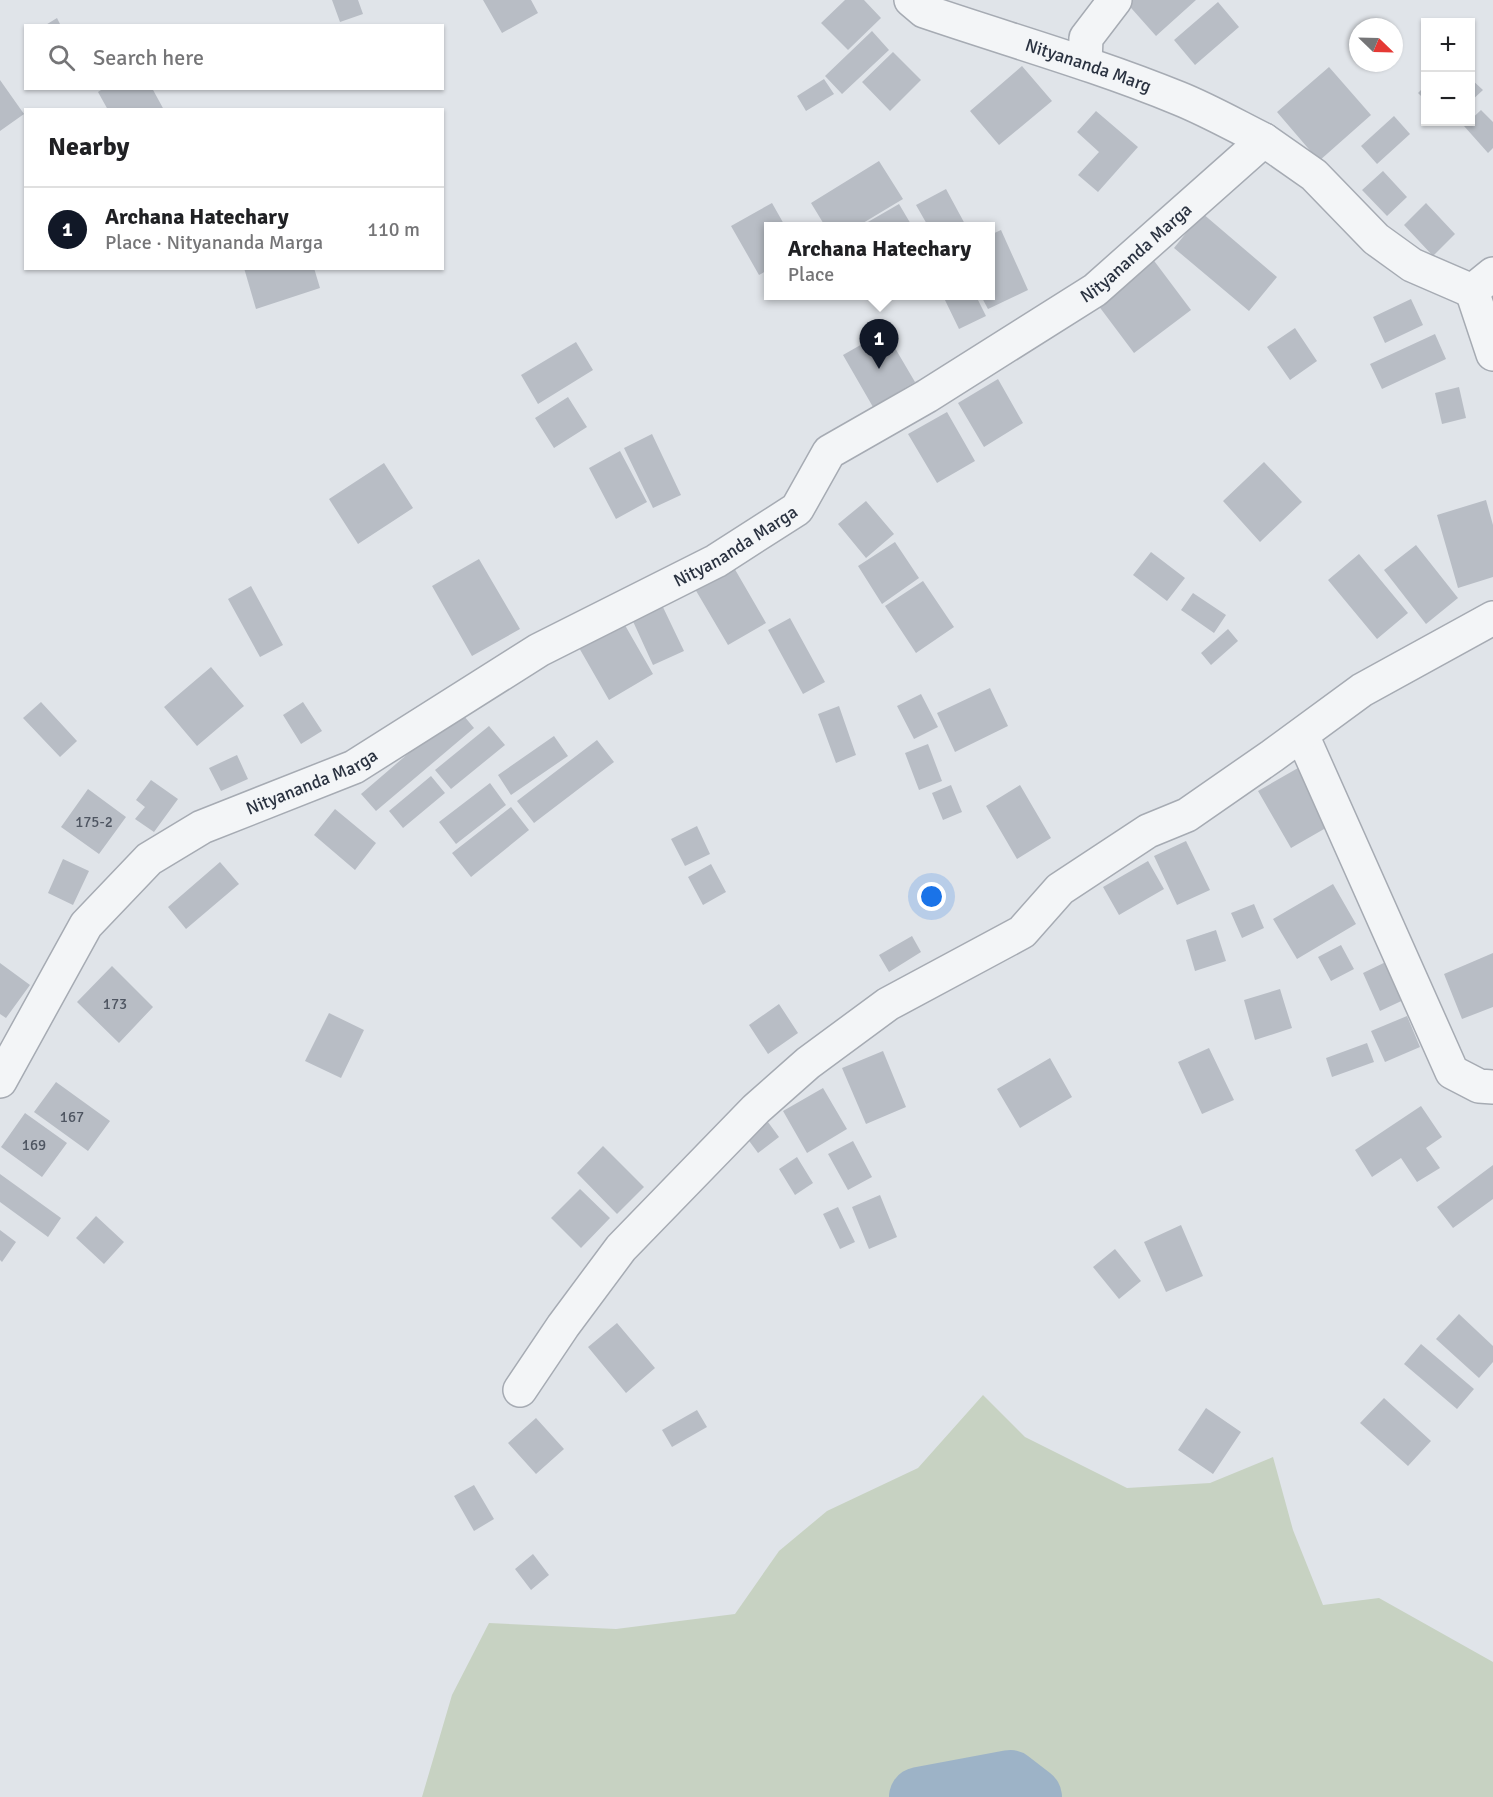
<!DOCTYPE html>
<meta charset="utf-8">
<style>
body{margin:0;font-family:Signika,sans-serif;background:#f2f2f2;color:#202124}
.controls{position:absolute;right:18px;top:18px;display:grid;overflow:hidden;border-radius:0px;box-shadow:0 2px 4px #0004}
.controls button{width:54px;height:54px;display:grid;place-items:center;padding:0;border:0;border-bottom:2px solid #e0e0e0;background:#fff;color:#202124;font:30px sans-serif}
.compass{position:absolute;left:1349px;top:18px;width:54px;height:54px;border-radius:50%;background:#fff;box-shadow:0 2px 4px #0004;rotate:113deg}
.you{position:absolute;left:932px;top:897px;width:21px;height:21px;margin:-15px;border:4px solid #fff;border-radius:50%;background:#1a73e8;box-shadow:0 0 0 9px #1a73e833}
.badge{display:grid;place-items:center;width:39px;height:39px;border-radius:50%;background:#111827;color:#fff;font-size:20px;font-weight:700}
.pin{position:absolute;translate:-50% -50px;filter:drop-shadow(0 2px 3px #0008)}
.pin::after{content:'';position:absolute;top:32px;width:21px;height:18px;background:inherit;clip-path:polygon(0 0,100% 0,50% 100%)}
.popup{position:absolute;left:764px;top:222px;width:231px;height:78px;box-sizing:border-box;display:grid;place-content:center;border-radius:0px;background:#fff;filter:drop-shadow(0 2px 4px #0005);font-size:20px;white-space:nowrap;color:#757577}
.popup b{font-size:22px;color:#202124}
.popup::after{content:'';position:absolute;left:50%;top:100%;margin-left:-12px;border:12px solid transparent;border-top-color:#fff}
.list{margin:0;padding:0;list-style:none}
h2{display:flex;justify-content:space-between;align-items:center;height:78px;margin:0;padding:0 24px;font-size:26px}
h2 small{font-size:20px;font-weight:400;color:#757577}
.list li{display:grid;grid-template-columns:39px 1fr auto;gap:18px;align-items:center;box-sizing:border-box;height:84px;padding:0 24px;border-top:2px solid #e0e0e0}
.list b{display:block;font-size:22px;white-space:nowrap}
.list p{margin:0;font-size:20px;white-space:nowrap;color:#757577}
.list em{font-size:20px;font-style:normal;color:#757577}
.icon{flex:none;width:33px;height:33px;fill:none;stroke:currentColor;stroke-width:2;stroke-linecap:round;stroke-linejoin:round}
.map{position:relative;flex:none;width:1493px;height:1797px;overflow:hidden}
.search{position:absolute;background:#fff;box-shadow:0 2px 4px #0004;left:24px;top:24px;width:420px;height:66px;display:flex;align-items:center;gap:15px;box-sizing:border-box;padding:0 21px;border-radius:0px;color:#757577;font-size:22px}
.panel{position:absolute;background:#fff;box-shadow:0 2px 4px #0004;left:24px;top:108px;width:420px;height:162px;border-radius:0px}
.map>svg:first-child{display:block}
</style>
<div class="map">
<svg width="1493" height="1797" viewBox="0 0 1493 1797">
<rect width="100%" height="100%" fill="#e0e4e9"/>
<path fill="#c7d2c2" d="M 983,1395 L 1025,1437 L 1127,1488 L 1210,1483 L 1273,1457 L 1293,1530 L 1323,1605 L 1379,1598 L 1493,1662 L 1493,1797 L 422,1797 L 452,1695 L 489,1623 L 616,1629 L 735,1614 L 779,1551 L 827,1511 L 918,1468 Z"/>
<g fill="none" stroke-linecap="round" stroke-linejoin="round">
<path stroke="#9db3c7" stroke-width="60" d="M 919,1797 L 1010,1780 L 1032,1797"/>
</g>
<path fill="#b8bdc5" d="M 332,0 L 358,0 L 363,14 L 340,22 Z
M 483,0 L 531,0 L 538,13 L 502,33 Z
M 845,0 L 864,0 L 881,18 L 848,50 L 821,23 Z
M 1124,0 L 1196,0 L 1156,36 Z
M 1218,2 L 1239,27 L 1195,65 L 1174,40 Z
M 57,18 L 61,26 L 44,26 Z
M 872,31 L 889,50 L 842,94 L 825,76 Z
M 893,52 L 921,80 L 890,111 L 862,82 Z
M 1022,66 L 1052,101 L 999,145 L 970,111 Z
M 1329,67 L 1371,115 L 1319,161 L 1277,112 Z
M 1470,78 L 1483,90 L 1470,102 Z
M 824,79 L 834,94 L 806,111 L 797,96 Z
M 0,80 L 24,114 L 0,131 Z
M 1426,85 L 1426,101 L 1418,93 Z
M 104,88 L 152,88 L 164,110 L 108,110 L 98,92 Z
M 1481,110 L 1493,122 L 1493,148 L 1488,153 L 1464,126 Z
M 1096,111 L 1138,147 L 1098,192 L 1078,175 L 1099,152 L 1077,132 Z
M 1394,116 L 1410,134 L 1377,164 L 1361,146 Z
M 879,161 L 903,199 L 858,226 L 825,226 L 811,203 Z
M 1383,171 L 1407,197 L 1387,216 L 1362,190 Z
M 946,189 L 966,226 L 928,226 L 916,205 Z
M 772,203 L 785,226 L 768,226 L 768,270 L 759,275 L 731,226 Z
M 1426,203 L 1455,234 L 1433,256 L 1404,225 Z
M 899,204 L 912,226 L 861,226 Z
M 1202,213 L 1277,277 L 1249,311 L 1174,248 Z
M 1001,230 L 1028,290 L 988,309 L 981,296 L 990,296 L 990,235 Z
M 1149,254 L 1191,310 L 1134,353 L 1092,297 Z
M 244,268 L 314,268 L 320,288 L 256,309 Z
M 943,296 L 976,296 L 986,316 L 959,329 Z
M 1411,299 L 1423,325 L 1385,343 L 1373,317 Z
M 1295,328 L 1317,361 L 1290,380 L 1267,347 Z
M 885,331 L 915,382 L 873,407 L 843,355 Z
M 1435,334 L 1446,359 L 1382,389 L 1370,364 Z
M 576,342 L 593,370 L 538,404 L 521,375 Z
M 998,379 L 1023,423 L 984,447 L 958,403 Z
M 1459,387 L 1466,418 L 1442,424 L 1435,393 Z
M 568,397 L 587,427 L 554,448 L 535,418 Z
M 947,412 L 975,461 L 937,483 L 908,434 Z
M 652,434 L 681,495 L 653,508 L 624,448 Z
M 620,451 L 647,502 L 616,519 L 589,468 Z
M 1264,462 L 1302,502 L 1260,542 L 1223,501 Z
M 384,463 L 413,508 L 358,544 L 329,499 Z
M 1486,500 L 1493,525 L 1493,577 L 1458,588 L 1437,515 Z
M 866,501 L 894,534 L 866,558 L 838,524 Z
M 895,542 L 919,578 L 882,604 L 858,566 Z
M 1416,545 L 1458,598 L 1426,624 L 1384,570 Z
M 1151,552 L 1185,578 L 1167,601 L 1133,575 Z
M 1359,554 L 1408,613 L 1377,639 L 1328,580 Z
M 479,559 L 520,629 L 472,656 L 432,586 Z
M 733,566 L 766,623 L 728,645 L 695,589 Z
M 923,581 L 954,627 L 916,653 L 885,606 Z
M 251,586 L 283,645 L 260,657 L 228,599 Z
M 1193,593 L 1226,615 L 1214,633 L 1181,610 Z
M 661,603 L 684,651 L 653,665 L 631,617 Z
M 790,618 L 825,682 L 803,694 L 768,630 Z
M 622,620 L 653,674 L 609,700 L 578,646 Z
M 1228,629 L 1238,641 L 1211,665 L 1201,653 Z
M 211,667 L 244,706 L 197,746 L 164,707 Z
M 990,688 L 1008,726 L 955,752 L 937,713 Z
M 921,694 L 938,727 L 914,739 L 897,706 Z
M 41,702 L 77,741 L 60,757 L 23,718 Z
M 303,702 L 322,731 L 301,744 L 283,715 Z
M 839,706 L 856,755 L 836,763 L 818,714 Z
M 459,710 L 474,728 L 376,811 L 361,794 Z
M 489,726 L 505,745 L 451,789 L 435,770 Z
M 554,736 L 568,756 L 511,795 L 498,775 Z
M 597,740 L 614,762 L 534,823 L 517,801 Z
M 928,744 L 942,781 L 919,790 L 905,753 Z
M 237,755 L 248,779 L 221,791 L 209,768 Z
M 1298,768 L 1331,825 L 1291,848 L 1258,791 Z
M 431,776 L 445,793 L 403,828 L 389,811 Z
M 151,780 L 178,799 L 154,832 L 135,819 L 145,807 L 136,800 Z
M 490,783 L 506,805 L 456,844 L 439,822 Z
M 951,785 L 962,812 L 943,820 L 932,793 Z
M 1020,785 L 1051,838 L 1017,859 L 986,806 Z
M 88,789 L 126,817 L 99,854 L 61,827 Z
M 511,807 L 529,830 L 471,877 L 452,853 Z
M 335,809 L 376,843 L 355,870 L 314,835 Z
M 697,826 L 710,854 L 685,866 L 671,839 Z
M 1186,841 L 1210,890 L 1177,905 L 1154,856 Z
M 63,859 L 89,871 L 73,905 L 48,893 Z
M 1148,861 L 1164,889 L 1119,915 L 1103,887 Z
M 220,862 L 239,884 L 186,929 L 168,907 Z
M 711,864 L 726,892 L 703,905 L 688,877 Z
M 1333,884 L 1356,924 L 1297,959 L 1273,919 Z
M 1254,904 L 1264,928 L 1242,938 L 1231,913 Z
M 1216,930 L 1226,961 L 1195,971 L 1186,940 Z
M 912,936 L 921,952 L 889,972 L 879,955 Z
M 1341,945 L 1354,969 L 1331,981 L 1318,957 Z
M 1493,953 L 1493,1007 L 1462,1019 L 1444,974 Z
M 1394,958 L 1412,996 L 1380,1011 L 1363,973 Z
M 0,963 L 30,985 L 6,1018 L 0,1014 Z
M 112,966 L 153,1007 L 119,1043 L 77,1002 Z
M 1280,989 L 1292,1028 L 1255,1040 L 1244,1000 Z
M 779,1004 L 798,1033 L 768,1054 L 749,1025 Z
M 329,1013 L 364,1030 L 341,1078 L 305,1061 Z
M 1407,1016 L 1420,1047 L 1385,1062 L 1371,1031 Z
M 1367,1043 L 1374,1062 L 1332,1077 L 1326,1058 Z
M 1209,1048 L 1234,1100 L 1202,1114 L 1178,1062 Z
M 883,1051 L 906,1107 L 866,1124 L 842,1068 Z
M 1050,1058 L 1072,1097 L 1020,1128 L 997,1089 Z
M 56,1082 L 110,1121 L 88,1151 L 34,1112 Z
M 823,1088 L 847,1129 L 807,1153 L 783,1111 Z
M 1421,1106 L 1442,1137 L 1426,1148 L 1440,1168 L 1417,1182 L 1401,1158 L 1372,1177 L 1355,1150 Z
M 25,1113 L 67,1143 L 42,1177 L 1,1147 Z
M 765,1118 L 779,1137 L 758,1153 L 744,1134 Z
M 853,1141 L 872,1177 L 848,1190 L 828,1154 Z
M 603,1146 L 644,1187 L 617,1214 L 577,1173 Z
M 797,1157 L 813,1183 L 795,1195 L 779,1169 Z
M 1493,1165 L 1493,1199 L 1453,1228 L 1437,1207 Z
M 0,1174 L 61,1218 L 48,1237 L 0,1202 Z
M 580,1189 L 610,1218 L 581,1248 L 551,1218 Z
M 880,1195 L 897,1237 L 869,1249 L 852,1207 Z
M 838,1207 L 855,1242 L 840,1249 L 823,1214 Z
M 96,1216 L 124,1242 L 104,1264 L 76,1238 Z
M 1181,1225 L 1203,1276 L 1166,1292 L 1144,1242 Z
M 0,1230 L 16,1242 L 2,1262 L 0,1260 Z
M 1115,1249 L 1141,1281 L 1119,1299 L 1093,1267 Z
M 1459,1314 L 1493,1346 L 1493,1362 L 1479,1378 L 1436,1339 Z
M 617,1323 L 655,1368 L 626,1393 L 588,1347 Z
M 1421,1344 L 1474,1389 L 1457,1409 L 1404,1364 Z
M 1384,1398 L 1431,1441 L 1408,1466 L 1360,1423 Z
M 1206,1408 L 1241,1432 L 1213,1474 L 1178,1450 Z
M 697,1410 L 707,1427 L 672,1447 L 662,1430 Z
M 536,1418 L 564,1449 L 536,1474 L 508,1443 Z
M 474,1485 L 494,1519 L 474,1531 L 454,1496 Z
M 533,1554 L 549,1575 L 531,1590 L 515,1569 Z"/>
<g fill="none" stroke-linecap="round" stroke-linejoin="round">
<g stroke="#a6abb3" stroke-width="36">
<g id="minor">
<path id="s1" d="M 911,0 L 924,11 C 1009,40 1095,64 1178,98 C 1208,110 1236,126 1264,140"/>
<path d="M 1085,63 L 1086,38 L 1115,0"/>
<path d="M 1472,291 L 1493,354"/>
<path d="M 1472,291 L 1493,274"/>
<path d="M 1302,735 L 1452,1072 L 1479,1086 L 1493,1087"/>
<path id="s2" d="M 0,1081 L 86,925 L 149,859 L 202,827 L 354,767 L 539,650 L 716,561 L 797,509 L 829,452 L 927,396 L 1095,290 L 1264,140 L 1314,175 L 1376,239 L 1412,265 L 1472,291"/>
<path d="M 520,1390 L 563,1326 L 621,1248 L 756,1109 L 808,1063 L 888,1004 L 1022,932 L 1060,889 L 1148,831 L 1187,815 L 1272,756 L 1362,690 L 1493,618"/>
</g>
</g>
<use href="#minor" stroke="#f3f5f7" stroke-width="33"/>
</g>
<g text-anchor="middle" stroke-width="4.5" stroke-linejoin="round" paint-order="stroke">
<g font-size="15" fill="#4e5561">
<text x="94" y="827">175-2</text>
<text x="115" y="1009">173</text>
<text x="72" y="1122">167</text>
<text x="34" y="1150">169</text>
</g>
<g font-size="18" fill="#2a3240" stroke="#f0f3f6">
<text dy="6" stroke="none"><textPath href="#s1" startOffset="190">Nityananda Marg</textPath></text>
<text dy="6" stroke="none"><textPath href="#s2" startOffset="1440">Nityananda Marga</textPath></text>
<text dy="6" stroke="none"><textPath href="#s2" startOffset="936">Nityananda Marga</textPath></text>
<text dy="6" stroke="none"><textPath href="#s2" startOffset="450">Nityananda Marga</textPath></text>
</g>
</g>
</svg>
<div class="controls">
<button>+</button>
<button>−</button>
</div>
<svg class="compass" viewBox="-18 -18 36 36"><path d="M0-13l5 13h-10z" fill="#e53935"/><path d="M0 13l5-13h-10z" fill="#757577"/></svg>
<div class="you"></div>
<div class="pin badge" style="left:879px;top:369px">1</div>
<div class="popup"><b>Archana Hatechary</b>Place</div>
<div class="search"><svg class="icon" aria-label="search" viewBox="0 0 24 24"><circle cx="10" cy="10" r="6"/><path d="M15 15l6 6"/></svg>Search here</div>
<section class="panel">
<h2>Nearby<small></small></h2>
<ul class="list">
<li><span class="badge">1</span><div><b>Archana Hatechary</b><p>Place · Nityananda Marga</p></div><em>110 m</em></li>
</ul>
</section>
</div>
